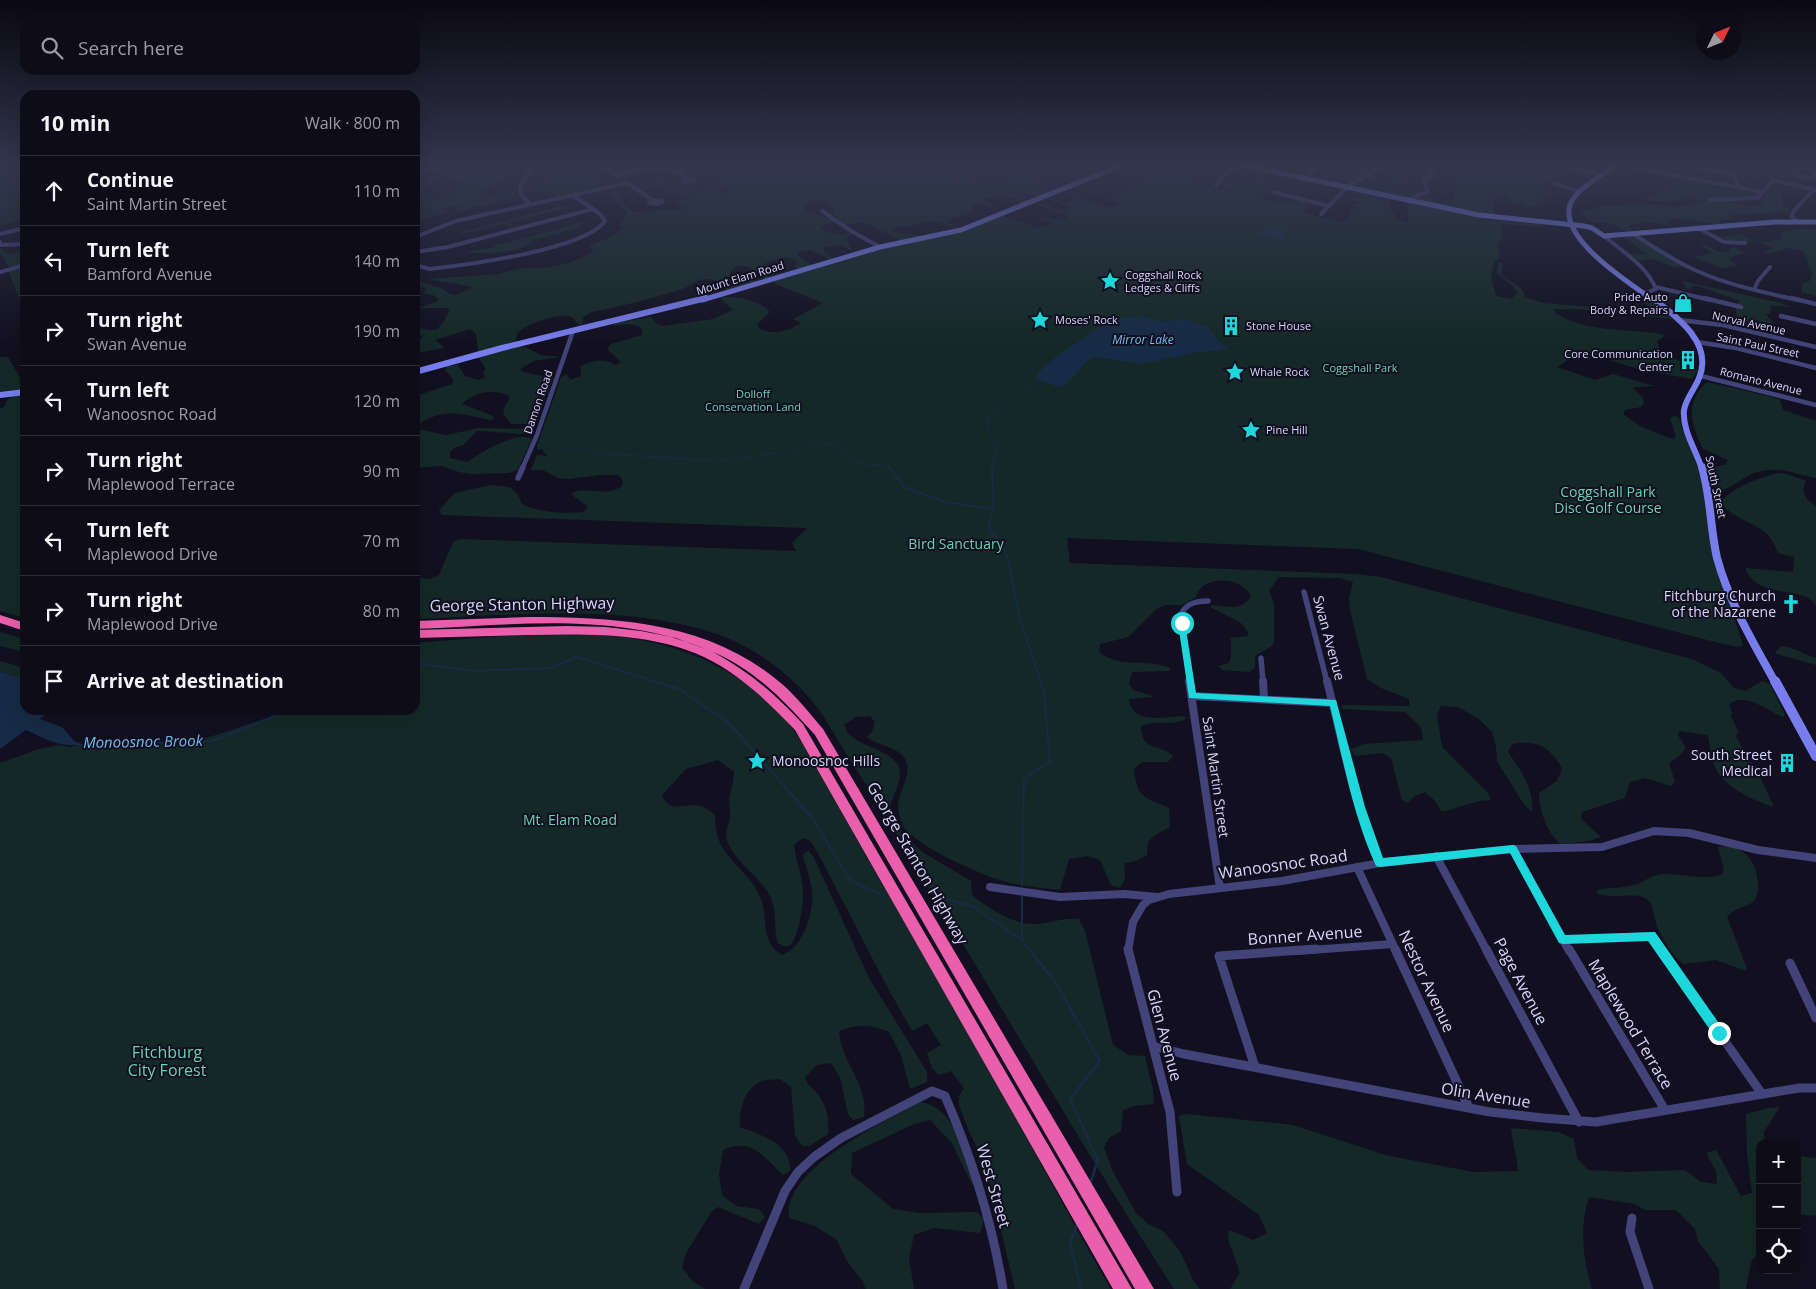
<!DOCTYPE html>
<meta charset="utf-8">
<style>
body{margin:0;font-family:"Open Sans",sans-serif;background:#171521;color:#f1f3f6}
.controls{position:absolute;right:15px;bottom:15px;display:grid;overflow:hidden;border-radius:10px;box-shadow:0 5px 20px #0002}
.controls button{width:45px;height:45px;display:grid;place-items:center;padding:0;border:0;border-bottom:1px solid #2e2c37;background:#0e0c18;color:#f1f3f6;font:25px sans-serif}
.compass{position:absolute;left:1696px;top:15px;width:45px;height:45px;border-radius:50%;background:#0e0c18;box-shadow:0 5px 20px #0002;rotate:47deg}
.stop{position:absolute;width:15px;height:15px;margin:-11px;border:4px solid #1dd7dd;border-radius:50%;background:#fff}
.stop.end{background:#1dd7dd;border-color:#fff;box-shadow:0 1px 5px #0008}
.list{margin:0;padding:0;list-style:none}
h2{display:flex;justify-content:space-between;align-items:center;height:65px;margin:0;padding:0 20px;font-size:21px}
h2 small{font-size:16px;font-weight:400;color:#9b9ba2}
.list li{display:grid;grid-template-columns:32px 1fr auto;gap:15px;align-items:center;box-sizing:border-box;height:70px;padding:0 20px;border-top:1px solid #2e2c37}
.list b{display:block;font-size:19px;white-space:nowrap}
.list p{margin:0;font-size:16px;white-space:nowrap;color:#9b9ba2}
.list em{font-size:16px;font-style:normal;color:#9b9ba2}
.icon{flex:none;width:28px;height:28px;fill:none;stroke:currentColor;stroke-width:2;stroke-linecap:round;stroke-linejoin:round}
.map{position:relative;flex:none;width:1816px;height:1289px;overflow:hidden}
.search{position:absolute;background:#0e0c18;box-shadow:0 5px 20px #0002;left:20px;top:20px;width:400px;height:55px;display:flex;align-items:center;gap:12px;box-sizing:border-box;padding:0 18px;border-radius:15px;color:#9b9ba2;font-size:19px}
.panel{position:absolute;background:#0e0c18;box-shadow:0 5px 20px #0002;left:20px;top:90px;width:400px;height:625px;border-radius:15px}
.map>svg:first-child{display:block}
</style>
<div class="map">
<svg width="1816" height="1289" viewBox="0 0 1816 1289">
<rect width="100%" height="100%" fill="#121020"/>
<path fill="#142927" d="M 0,165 L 25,165 L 25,219 L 0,225 Z
M 499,165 L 508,165 L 505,167 C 517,174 522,166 532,165 L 527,171 L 507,173 L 497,185 L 478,192 L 492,196 L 513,191 L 517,197 L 485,207 L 477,205 L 460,212 L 454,211 L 461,207 L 460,206 L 445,208 L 446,213 L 424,219 L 415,224 L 415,179 L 441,175 L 439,179 L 425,189 L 428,193 L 439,198 L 452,193 L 466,180 L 450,180 L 444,175 L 443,168 L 447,168 L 447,175 L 458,175 L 460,166 L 462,166 L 463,173 C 469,173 474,173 478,168 L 498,167 Z
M 579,165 L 597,165 L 606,172 L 594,177 L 611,185 L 556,197 L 557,195 L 553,193 L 543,194 L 548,191 L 525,191 L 525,188 L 546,183 L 546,177 L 578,173 Z
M 668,165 L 933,165 L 939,167 L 964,165 L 944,172 C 957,185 960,177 974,172 L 974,171 L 968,167 L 987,165 L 994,173 L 983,174 L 969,179 L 969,181 L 996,187 L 1009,184 L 1009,183 L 1005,179 L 1006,175 L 998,170 L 999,168 L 1041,165 L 1058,170 L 1072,165 L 1078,165 L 1066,172 L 1084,179 C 1069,177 1057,169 1041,174 L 1038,184 L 1052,192 L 1039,197 L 1021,191 L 1012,192 L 1027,201 L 1021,204 C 1013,192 999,198 986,198 L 983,200 L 1003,211 L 976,202 L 973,204 L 972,212 L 947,221 L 959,229 L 936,221 L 895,228 L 892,232 L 923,236 L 902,241 L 863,222 L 844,225 L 833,214 L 833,208 L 824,202 L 813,201 L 804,207 L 805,210 L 825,217 L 834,222 L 819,226 C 830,235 837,236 850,233 L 852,235 L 845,238 L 853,252 L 841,245 L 826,247 L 823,250 L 833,259 L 831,260 L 811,250 L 798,252 L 798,255 L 812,266 L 801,269 L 794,267 L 798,263 C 785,253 778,258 764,264 L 765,271 L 770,278 C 764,279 760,277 756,274 L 756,271 C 749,266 744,265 735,267 L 729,274 L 733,278 L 760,281 L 729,290 L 726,290 C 722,283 716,279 707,279 C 698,279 690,286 682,289 C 652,299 622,306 592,312 L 583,317 L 583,324 L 579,325 C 577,322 575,319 571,317 C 559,312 527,324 517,333 L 516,341 L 513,344 L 481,352 L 478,351 L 476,334 L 470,329 L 435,340 L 445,348 L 423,352 L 415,355 L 415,341 L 423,337 L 415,332 L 415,327 C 440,332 437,333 450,310 L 448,308 L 419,308 L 438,301 L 438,298 L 433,295 L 423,293 L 426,288 L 415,285 L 415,279 C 427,286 440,285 450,294 L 456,295 L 472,288 L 469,286 L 428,279 L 498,274 L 523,268 L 544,268 L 569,263 L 589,254 L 593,250 L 590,247 L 591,245 L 613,236 L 624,227 L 620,225 L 626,217 L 626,210 C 619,206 617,201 610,196 L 608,190 L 614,190 L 628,209 L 634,212 L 644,213 L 662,209 L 674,211 L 685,208 L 673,202 L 689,198 L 690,197 L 688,194 L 670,193 L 661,187 L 649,187 L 656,184 L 651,179 L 655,175 L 664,178 L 660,181 L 661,183 L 681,189 L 693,188 L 695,191 L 704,191 L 710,188 L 697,183 L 700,183 L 715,187 L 721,194 L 736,188 L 713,184 L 719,180 L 717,173 L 711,169 L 685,169 Z
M 1127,165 C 1144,169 1143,167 1159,165 C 1169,163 1180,166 1191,169 L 1187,176 L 1190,178 L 1217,189 L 1229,192 L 1237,191 L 1222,185 L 1223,183 L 1252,187 L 1256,186 L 1254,182 L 1233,176 L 1252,179 L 1261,176 L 1260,180 L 1272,182 L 1266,188 L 1268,193 L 1261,196 C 1269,204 1283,202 1294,203 L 1296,199 L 1309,202 L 1310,204 L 1303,212 L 1341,222 L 1349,218 L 1350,211 L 1356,207 L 1354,205 L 1362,203 L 1346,197 L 1361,199 L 1364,196 L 1359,193 L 1361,193 L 1388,199 L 1390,210 L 1394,213 L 1396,218 L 1408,223 L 1407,205 L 1409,201 L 1490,219 L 1543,225 L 1543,227 L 1501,224 L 1502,240 L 1498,242 L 1500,258 L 1494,262 L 1491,277 L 1496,296 L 1511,299 L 1518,293 L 1511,284 L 1497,273 L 1498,263 L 1503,263 L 1501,274 C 1509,282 1523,285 1525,297 L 1543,303 L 1592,307 L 1647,315 L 1650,314 L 1650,312 L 1653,309 L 1629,294 L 1613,295 L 1618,292 L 1642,294 L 1672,319 L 1579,309 L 1554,309 L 1554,312 C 1584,333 1626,328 1661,334 L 1665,336 L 1657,341 L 1661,352 L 1698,370 L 1692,379 L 1641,370 L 1588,353 L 1578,353 L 1557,367 L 1595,380 L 1613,374 L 1654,386 L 1635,387 L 1633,388 L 1643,398 L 1644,403 L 1641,407 L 1625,410 L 1623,414 L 1640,426 L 1669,438 L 1674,439 L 1676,436 L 1670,418 L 1674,416 L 1679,418 L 1685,436 L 1696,450 L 1717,556 L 1738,614 L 1733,614 L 1743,645 L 1739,647 L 1723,644 L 1358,549 L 1067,538 L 1070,563 L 1354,574 L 1381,577 L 1692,659 L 1721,673 L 1734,688 L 1745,691 L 1762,681 L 1770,684 L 1785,715 L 1784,717 C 1767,712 1747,691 1729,704 L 1732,713 L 1731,716 L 1738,731 L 1736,736 L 1747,760 L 1752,763 L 1761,779 L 1774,807 C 1752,800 1720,786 1713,762 C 1710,753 1710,743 1708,735 L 1679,731 L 1678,735 L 1686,748 L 1679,756 L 1669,763 L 1675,782 L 1671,786 L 1645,778 L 1630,782 L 1625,798 L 1582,812 L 1581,819 L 1601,837 L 1589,841 L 1561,844 C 1547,834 1539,809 1539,793 L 1557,781 L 1562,768 C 1549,746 1537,740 1512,744 L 1508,752 C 1521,771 1534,788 1532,812 L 1523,803 L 1497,761 L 1496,746 L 1492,732 L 1479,719 L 1458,707 L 1441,706 L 1437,714 L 1442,747 L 1488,793 L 1491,800 L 1479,801 L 1442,812 L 1434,800 L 1425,792 L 1415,796 L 1408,803 L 1402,800 L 1391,758 L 1382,753 L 1355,756 L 1351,749 L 1364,744 L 1423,740 L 1421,727 L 1405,712 L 1342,709 L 1342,705 L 1409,706 L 1409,699 L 1381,688 L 1367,679 L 1350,610 L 1349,598 L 1353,582 L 1340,578 L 1279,577 L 1269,591 L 1274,603 L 1274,642 L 1272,646 L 1255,656 L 1255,668 L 1249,672 L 1223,670 L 1218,666 L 1229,663 L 1231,656 L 1231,638 L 1248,636 L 1248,632 L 1241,623 L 1212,608 L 1210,605 C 1228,606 1239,612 1251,597 C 1244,576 1201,574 1196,597 L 1182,605 L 1165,605 L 1158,608 L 1128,637 L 1100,644 L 1099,652 C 1119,669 1149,658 1170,668 L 1169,671 L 1132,672 L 1129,683 L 1133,690 L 1150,695 L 1154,697 L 1129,699 C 1132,725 1164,717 1183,716 L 1187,718 C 1173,727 1155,719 1141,726 C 1142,754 1159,742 1173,756 L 1168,762 L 1142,762 L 1134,769 C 1137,799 1143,796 1169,808 L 1170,827 L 1155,835 L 1148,842 L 1147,855 L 1136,861 L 1124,863 L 1125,879 L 1120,888 L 1111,885 L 1100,860 L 1087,856 L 1069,859 L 1060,890 C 1041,888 1022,886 1003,881 C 982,875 909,844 902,823 C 900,819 898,810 898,805 C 899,788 917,769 901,754 C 892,746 877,745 867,737 L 872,732 L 875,722 L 870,716 L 856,717 L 844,725 C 846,728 847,733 850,735 C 862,748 902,752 900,775 C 900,784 890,802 888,813 L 903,836 L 924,853 L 971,881 L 972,895 C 986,907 1013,924 1032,924 C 1048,924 1063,917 1079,919 L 1085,931 L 1113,1045 L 1128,1055 L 1145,1056 L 1153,1090 L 1154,1104 L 1135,1106 L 1123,1110 L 1121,1131 L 1109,1138 L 1104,1147 L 1112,1170 L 1136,1213 L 1148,1224 L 1163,1231 L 1180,1251 L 1194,1282 L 1200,1289 L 1174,1289 C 1087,1155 1007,1016 924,879 C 899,837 874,796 847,755 C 835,735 823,713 807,695 C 785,671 756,649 725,637 C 630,602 515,615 415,619 L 415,577 L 430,579 L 439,575 L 453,542 L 461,539 L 796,551 L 792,543 L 807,528 L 442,515 L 439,510 L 455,493 L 491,485 L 509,487 L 517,493 L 522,504 C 540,513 564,514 584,512 L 588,507 L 571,494 C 585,484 604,499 622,486 L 623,481 L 619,475 L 600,475 L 568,479 L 558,478 L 543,470 L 531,470 L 537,455 L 547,456 L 541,448 L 538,451 L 537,446 L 561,377 L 567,374 L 570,380 L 581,376 L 580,366 C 591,361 605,357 615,365 L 621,362 L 607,349 L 611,344 L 642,335 L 642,329 C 632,321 624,326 613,325 L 615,323 L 651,317 L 657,324 L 663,326 L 713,319 L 733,310 L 721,299 L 722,297 C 739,297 758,299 770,312 L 758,323 L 759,329 C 776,335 786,332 801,323 L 793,319 L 823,303 L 769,281 L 880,247 L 930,237 L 1000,215 L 1038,228 L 1049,225 L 1051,222 L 1037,219 C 1049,216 1058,223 1069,217 L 1035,204 C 1045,202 1057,212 1068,210 L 1068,207 L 1047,198 L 1049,197 L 1065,203 L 1075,200 L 1062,192 L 1109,207 L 1119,204 L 1107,197 L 1130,189 L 1146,179 L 1145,176 L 1148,173 L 1121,166 Z
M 1343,165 L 1381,165 L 1348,185 L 1346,184 L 1348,181 L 1333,177 Z
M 1438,165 L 1482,165 L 1506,172 L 1518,169 L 1535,174 L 1541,171 L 1526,165 L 1533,165 L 1531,166 L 1546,171 L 1557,166 L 1562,172 L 1548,181 L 1539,183 L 1550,193 L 1550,196 L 1542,198 L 1543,203 L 1525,208 L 1525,205 L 1508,202 L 1508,196 L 1495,194 L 1493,208 L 1496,215 L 1479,214 L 1416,199 L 1425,197 L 1435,199 L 1435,202 L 1445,204 L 1454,199 L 1455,181 L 1437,177 L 1454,179 L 1457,175 L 1438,171 L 1463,171 L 1457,168 Z
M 1754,165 L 1788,165 L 1798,174 L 1791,175 L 1784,181 L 1777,176 L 1757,175 L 1756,177 L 1768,181 C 1759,183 1745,175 1737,171 L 1752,172 L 1753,167 L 1752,166 Z
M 1408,171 L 1429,175 L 1420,180 L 1401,179 L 1405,184 L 1393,184 L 1393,187 L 1399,188 L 1389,190 L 1398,194 L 1407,190 L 1414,191 L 1414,194 L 1407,198 L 1355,187 L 1363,184 L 1385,187 L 1381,182 L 1365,181 L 1377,173 L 1380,174 L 1377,179 L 1393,181 L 1392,178 L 1398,173 L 1414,179 L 1421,177 Z
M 1675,180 L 1759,193 L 1757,197 L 1726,197 L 1702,201 L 1692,197 L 1697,191 L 1696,190 C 1685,203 1659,204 1643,199 L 1646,196 L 1654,197 L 1659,190 L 1680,186 L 1672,183 Z
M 1778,189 L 1787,192 L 1782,194 L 1783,205 L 1790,209 L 1788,212 L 1730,215 L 1730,219 L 1718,221 L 1718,222 L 1722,225 C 1710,224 1675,215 1666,221 L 1670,226 L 1654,222 L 1628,225 L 1634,231 L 1628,232 L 1609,223 L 1591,222 L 1579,212 L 1608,205 L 1657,204 L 1674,207 L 1718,199 L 1734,200 L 1734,203 C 1745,205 1754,207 1764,205 L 1762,201 L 1766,194 L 1776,194 Z
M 579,205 L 515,221 L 510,223 L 515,226 L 512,228 L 509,225 L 504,224 L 462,234 L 458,233 L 558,207 Z
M 599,220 L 585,222 L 576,229 L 530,240 L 533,243 C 514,253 486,255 466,252 L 494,247 L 496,244 L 514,241 L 585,221 Z
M 1797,229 L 1816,230 L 1816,296 L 1801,292 L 1802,283 L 1809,282 L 1812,273 C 1807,265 1807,256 1803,251 L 1790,248 L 1768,254 L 1763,252 L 1773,249 C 1758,235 1735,246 1719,237 L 1743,234 C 1749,245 1770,241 1783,239 L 1781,234 L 1782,233 Z
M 1633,236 L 1685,266 L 1676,268 L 1653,259 L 1639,261 L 1631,254 L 1646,254 L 1624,237 Z
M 1700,245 C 1710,244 1717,255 1729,252 L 1732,246 L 1744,253 L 1728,258 L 1737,266 L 1722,268 L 1694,257 L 1713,253 Z
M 0,248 C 8,257 11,253 25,251 L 25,264 L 9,268 L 0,252 Z
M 25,266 L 25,312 L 9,273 L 9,271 Z
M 1682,281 L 1777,302 L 1791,307 L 1770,305 L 1771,313 L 1766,314 L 1773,323 C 1762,330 1746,320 1736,316 L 1736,307 L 1744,308 L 1738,303 L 1740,301 L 1698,286 L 1693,286 L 1689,289 L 1686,288 Z
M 519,346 L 525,347 L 541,355 L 561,357 L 534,361 L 520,369 L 524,372 L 553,378 L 535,424 L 511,424 L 503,414 L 505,406 L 509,400 L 509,396 C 494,388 474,392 462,404 L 491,415 L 494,418 L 492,420 C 462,415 447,406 419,424 L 418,429 L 446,435 L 479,428 L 526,429 L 531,432 L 524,434 L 477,431 L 463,445 L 454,448 L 450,452 L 450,458 L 467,462 C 480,453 517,430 532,439 L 518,470 L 509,473 L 470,474 L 459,472 L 441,466 L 415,468 L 415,396 L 453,384 L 453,379 L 445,370 L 447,366 L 458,365 L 465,376 L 479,380 L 485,377 L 483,372 L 486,369 L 478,357 Z
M 0,357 L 8,357 L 25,387 L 24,390 L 0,394 Z
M 1707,382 L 1772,397 L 1780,400 L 1783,410 L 1816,421 L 1816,478 C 1795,474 1776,465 1754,473 C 1741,478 1730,491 1715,491 L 1710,467 L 1725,465 L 1728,460 L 1703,449 C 1691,423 1684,404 1707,382 Z
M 21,395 L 25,396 L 25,618 L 0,611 L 0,409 L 5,406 L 6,401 L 12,396 Z
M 1779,473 L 1787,474 L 1806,481 L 1803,490 L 1807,499 L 1816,506 L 1816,606 C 1807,587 1770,598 1751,578 C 1748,574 1746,572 1746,568 L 1793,572 L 1794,557 L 1778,553 C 1775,546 1771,537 1765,532 C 1751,521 1732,518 1721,503 C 1727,489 1764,476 1779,473 Z
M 0,632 L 25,639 L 25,652 L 0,646 Z
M 585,634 C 639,636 690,648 736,677 C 743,681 752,686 758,691 C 810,737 835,803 869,861 C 915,940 961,1019 1005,1099 C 1041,1162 1074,1227 1111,1289 L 1015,1289 L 986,1167 L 969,1131 L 959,1105 L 959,1096 L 964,1088 L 951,1071 L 939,1075 L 932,1068 L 927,1053 L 941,1045 L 927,1023 L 912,1031 L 884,981 L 818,853 L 811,842 L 805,838 L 798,841 L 794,845 C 796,860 802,875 803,891 C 804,901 798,942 789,946 C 784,947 781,945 778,943 C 773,928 777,912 771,898 C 762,877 729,858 726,836 C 726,831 729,823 730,818 C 731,811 729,805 729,798 C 731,789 734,782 734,772 L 718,760 L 686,769 L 662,795 C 668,811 681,806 693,805 C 702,805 709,810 715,815 C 716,826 716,839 723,848 C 733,865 753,878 760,897 C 770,920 758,939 782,955 C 801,948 810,923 812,903 C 814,887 807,871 803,856 L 805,852 L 809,851 L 814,858 L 869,978 L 927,1072 L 927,1082 L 910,1089 L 901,1055 L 889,1032 C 868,1024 860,1024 839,1031 C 840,1056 860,1076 864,1101 C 865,1106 864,1112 864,1117 L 853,1120 L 848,1114 L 840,1077 L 831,1063 L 817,1065 L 805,1077 C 807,1087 814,1088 819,1096 C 828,1108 829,1120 828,1134 L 809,1146 L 802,1146 L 795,1135 L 791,1087 L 780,1079 C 774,1080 765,1079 760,1082 C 744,1090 739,1109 740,1127 C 761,1135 791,1143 790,1171 L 783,1175 C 764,1157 752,1137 723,1150 L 719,1174 L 722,1195 L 736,1206 L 759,1209 L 765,1217 L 759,1224 L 718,1207 L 712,1211 L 686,1253 L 682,1267 L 692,1281 L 705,1289 L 0,1289 L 0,763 L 39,749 L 59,745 L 69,747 L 99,741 L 138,739 L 164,742 L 201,739 L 216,735 L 282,713 L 284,710 L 415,710 L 415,643 L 504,636 Z
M 1782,646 C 1795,647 1804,655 1816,658 L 1816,665 L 1777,654 L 1775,652 Z
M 0,661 L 25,668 L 25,678 L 0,672 Z
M 1718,847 C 1738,844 1754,856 1757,876 C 1758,884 1760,891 1755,899 C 1750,908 1735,906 1727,917 L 1746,966 L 1746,971 L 1716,960 L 1683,964 C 1672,955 1663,940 1657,926 C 1654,918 1654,903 1645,898 C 1633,892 1611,900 1596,893 L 1599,889 C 1612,888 1625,888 1638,884 C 1648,880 1650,875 1663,874 C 1682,874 1702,880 1721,875 L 1724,870 Z
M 921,1102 C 955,1108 964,1153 975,1181 L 972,1185 L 952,1143 L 930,1120 L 914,1124 L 852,1153 L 851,1174 L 893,1209 L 919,1213 L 977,1212 L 984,1220 L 980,1233 L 934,1228 L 914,1235 L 909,1258 L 914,1289 L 866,1289 L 862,1280 L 846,1260 L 837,1240 L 815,1226 L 789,1218 C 783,1168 883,1123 921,1102 Z
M 1780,1107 L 1764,1132 L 1765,1143 L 1760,1143 L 1760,1250 L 1751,1262 L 1746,1289 L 1720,1289 L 1719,1269 L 1698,1241 L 1695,1229 L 1676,1210 L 1645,1210 L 1635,1204 L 1589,1197 C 1579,1226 1583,1260 1592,1289 L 1230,1289 L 1240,1273 L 1228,1239 L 1229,1230 L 1253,1240 L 1267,1233 L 1259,1215 L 1187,1164 L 1179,1116 L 1187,1114 L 1293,1125 L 1385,1155 L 1473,1172 L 1518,1171 C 1517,1156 1512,1143 1511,1128 L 1559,1132 L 1574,1139 L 1577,1158 L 1588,1170 L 1627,1172 L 1685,1170 L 1701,1182 L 1717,1184 L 1716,1171 L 1706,1153 L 1716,1150 L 1741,1196 L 1752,1193 L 1747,1153 L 1746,1114 L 1769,1108 Z
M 1797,1156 L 1816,1158 L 1816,1216 L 1797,1214 Z"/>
<path fill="#162b45" d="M 1269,228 L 1282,229 L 1286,240 L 1256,236 L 1260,235 L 1261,232 Z
M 1145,317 L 1162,322 L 1182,319 L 1203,325 L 1209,328 L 1220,343 L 1228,349 L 1193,353 L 1142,364 L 1095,357 C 1079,364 1075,382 1058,387 L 1035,378 C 1042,364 1077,342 1092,333 C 1097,330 1099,324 1106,321 C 1118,317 1132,317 1145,317 Z
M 0,672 L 25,678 L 25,710 L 51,710 L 40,719 L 62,727 L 74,741 L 82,744 C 59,748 46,739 26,730 L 0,749 Z"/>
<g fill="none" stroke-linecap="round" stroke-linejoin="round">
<path stroke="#162b45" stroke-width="1" d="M 0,177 L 25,168
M 559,450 L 590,450 L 610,454 L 717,461 L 798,450 L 813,442 L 837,446 L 853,461 L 869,465 L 882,464 L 890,469
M 992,469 C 992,463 994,461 995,456 C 997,447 993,436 987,429 L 987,419 L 995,411 L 1039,380"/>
<path stroke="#162b45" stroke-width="2" d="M 889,467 L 904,487 L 945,502 L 992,509
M 992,467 L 993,509 L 988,527 L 1003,547 L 1008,559 L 1020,619 L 1044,692 L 1050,761 L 1024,779 L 1022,885
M 415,663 L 473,671 L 552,668 L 577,657 L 679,689 L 729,723 L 813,819 L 850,880 L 881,895
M 77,745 L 213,741 L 282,713 L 284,710
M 934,895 L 974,907 L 1022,940 L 1030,951
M 1022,897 L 1022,940"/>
<path stroke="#162b45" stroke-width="2.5" d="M 1029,949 L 1055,982 L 1100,1061 L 1070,1099 L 1098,1160 L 1090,1184
M 1077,1224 L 1070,1243 L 1081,1289"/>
<path stroke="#414379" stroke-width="4" d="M 600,165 L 618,176
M 1507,165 L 1519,168 L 1525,165
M 1559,165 L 1601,175
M 1619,165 L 1763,192
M 1684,165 L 1734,175 L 1740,188
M 1808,165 L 1816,176
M 415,171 L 456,165
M 616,175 C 641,169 665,160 687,178
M 1796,175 L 1816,179
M 687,178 L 695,180 L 683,182 L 682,180 Z
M 1305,179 L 1319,165
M 626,182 L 652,200
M 1554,184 L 1580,191
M 1216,185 L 1222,177 L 1238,165
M 1273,192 L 1329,206
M 652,200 L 663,201 L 658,204 L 649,203 Z
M 1710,200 L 1758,198 L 1773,180 L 1816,190
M 1409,201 L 1413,197 L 1428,192 L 1424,181 L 1434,175 L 1431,171 L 1418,165
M 531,205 L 521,195 L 520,186 L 534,165
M 822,211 L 851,231 L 880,247
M 1321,214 L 1347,187 L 1384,165
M 1796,221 L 1792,217 L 1793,212 L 1814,189
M 1698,228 L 1724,242 L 1745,243
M 0,234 L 25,228
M 1633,234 C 1654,247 1674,261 1697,271 C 1728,285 1763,292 1797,300
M 1604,236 C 1623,252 1647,266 1656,289 L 1646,293
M 415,237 L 456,221 L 628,183
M 0,242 L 1,245 L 25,244
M 415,251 L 419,266 L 430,269 C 466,265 584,250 605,221 L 600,214 L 574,196
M 415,252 L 448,247 L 593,209
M 0,272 L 25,265
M 1656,287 L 1710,300
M 1754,290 L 1758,281 L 1770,267"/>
<path stroke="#414379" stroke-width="4.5" d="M 1704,298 L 1741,307
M 1791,298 L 1816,304
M 415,311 L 415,318
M 1781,316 L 1816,324
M 1679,320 L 1723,325 L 1816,347
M 1697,342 L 1736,348 L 1816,368
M 1701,376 L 1816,405
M 522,469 L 537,435 L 573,331"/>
<path stroke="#414379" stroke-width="5.5" d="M 518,478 L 523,467
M 1304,592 L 1327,682
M 1261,658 L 1263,682
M 1190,682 L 1180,617 C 1184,604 1195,601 1208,601"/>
<path stroke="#414379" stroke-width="8" d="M 1189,681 L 1220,888
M 1263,681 L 1264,699
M 1327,681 C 1342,738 1355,810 1380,863
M 1192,696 L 1333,703
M 1513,849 L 1569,951
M 1436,856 L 1487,951
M 1357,867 L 1396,951
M 990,887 L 1060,897 L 1124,894 L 1157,897
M 1563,940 L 1651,936 L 1661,951
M 1128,951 L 1133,922 L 1143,905 L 1149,900 L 1169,894 L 1282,881 L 1380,863 L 1513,849 L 1602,847 L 1654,831 L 1689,833 L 1758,850 L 1816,858
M 1297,951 L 1393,944"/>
<path stroke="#414379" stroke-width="9" d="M 1128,949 L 1170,1112 L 1177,1192
M 1395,949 L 1469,1108
M 1486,949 L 1579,1122
M 1569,949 L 1665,1110
M 1660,949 L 1762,1094
M 1790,963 L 1816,1018
M 1153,1046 L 1184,1054 L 1490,1112 L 1543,1118 L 1596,1122 L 1799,1088 L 1816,1088
M 1255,1067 L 1219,956 L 1316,949
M 1632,1218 L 1630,1232 L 1649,1289
M 744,1289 L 785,1191 L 798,1172 L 814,1157 L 841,1138 L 932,1091 L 945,1096 C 972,1158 992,1222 1003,1289"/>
<path stroke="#787ded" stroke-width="5" d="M 1242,165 L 1479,215 L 1584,226 L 1592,228 L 1604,236 L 1775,222 L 1816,222
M 1615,165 C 1602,177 1583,184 1573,199 C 1550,234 1630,283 1653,300
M 702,300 L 880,247 L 961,230 L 1122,165"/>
<path stroke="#787ded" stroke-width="6" d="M 1652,298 C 1676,316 1714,343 1699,378 C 1695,389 1686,398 1684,410 C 1682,430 1696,450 1702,469
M 415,372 L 502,348 L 706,298
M 0,395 L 25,392"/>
<path stroke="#787ded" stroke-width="8" d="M 1702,467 C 1711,497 1710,528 1717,558 C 1729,602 1753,642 1775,682"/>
<path stroke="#787ded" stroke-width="10" d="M 1775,681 L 1816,756"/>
<path fill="#ea5fab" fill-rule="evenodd" d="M 0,615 L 25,623 L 25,631 L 0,623 Z
M 528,617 C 618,617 710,622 782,684 C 797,697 810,714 823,729 L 1154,1289 L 1135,1289 L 815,735 C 784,701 757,671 713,652 C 752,674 773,692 803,724 L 1132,1289 L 1113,1289 L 795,730 C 768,702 740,674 704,657 C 650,632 587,634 529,635 C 491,636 453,637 415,638 L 415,630 L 567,626 L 605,627 L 641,631 L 676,638 L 708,650 C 617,611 512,625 415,629 L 415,621 Z"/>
</g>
<linearGradient id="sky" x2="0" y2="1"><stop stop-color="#0a0912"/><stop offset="0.48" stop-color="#33374e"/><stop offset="1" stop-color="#33374e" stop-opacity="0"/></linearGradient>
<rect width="1816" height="345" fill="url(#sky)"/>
<path fill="#1dd7dd" d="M 1182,620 L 1185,623 L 1196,693 L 1336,700 L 1365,807 L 1383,858 L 1513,845 L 1516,846 L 1565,935 L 1655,932 L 1723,1029 L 1724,1033 L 1723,1037 L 1719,1039 L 1715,1037 L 1648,941 L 1563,944 L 1559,943 L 1510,853 L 1380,867 L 1376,866 C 1353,816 1343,759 1330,706 L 1189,698 L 1178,623 Z"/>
<defs>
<g id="sight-bare" transform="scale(1.5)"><path d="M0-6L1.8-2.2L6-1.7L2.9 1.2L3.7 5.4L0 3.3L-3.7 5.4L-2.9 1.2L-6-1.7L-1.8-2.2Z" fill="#1dd7dd" stroke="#121020" stroke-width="2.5" paint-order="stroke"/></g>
<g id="shop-bare" transform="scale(1.5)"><path d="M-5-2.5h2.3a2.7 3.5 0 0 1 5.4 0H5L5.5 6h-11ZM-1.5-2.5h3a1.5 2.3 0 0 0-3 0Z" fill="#1dd7dd" stroke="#121020" stroke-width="2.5" paint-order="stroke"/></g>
<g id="building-bare" transform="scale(1.5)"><path d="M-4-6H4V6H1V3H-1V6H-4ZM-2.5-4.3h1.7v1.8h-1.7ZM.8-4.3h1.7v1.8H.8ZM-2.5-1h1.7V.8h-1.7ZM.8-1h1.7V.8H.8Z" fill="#1dd7dd" stroke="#121020" stroke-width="2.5" paint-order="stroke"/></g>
<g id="church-bare" transform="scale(1.5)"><path d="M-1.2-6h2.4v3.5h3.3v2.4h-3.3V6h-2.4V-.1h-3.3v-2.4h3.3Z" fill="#1dd7dd" stroke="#121020" stroke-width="2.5" paint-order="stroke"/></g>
</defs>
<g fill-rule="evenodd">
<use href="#sight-bare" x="1110" y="281"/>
<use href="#shop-bare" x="1683" y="303"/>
<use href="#sight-bare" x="1040" y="320"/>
<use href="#building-bare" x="1231" y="326"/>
<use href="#building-bare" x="1688" y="360"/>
<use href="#sight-bare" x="1235" y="372"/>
<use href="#sight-bare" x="1251" y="430"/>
<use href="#church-bare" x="1791" y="604"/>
<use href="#sight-bare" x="757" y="761"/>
<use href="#building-bare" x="1787" y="763"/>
</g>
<g text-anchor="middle" stroke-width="4" stroke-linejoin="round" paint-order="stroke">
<g font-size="11" fill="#d7d5f9" stroke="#121020" text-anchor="start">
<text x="1125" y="279">Coggshall Rock<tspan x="1125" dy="13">Ledges &amp; Cliffs</tspan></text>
<text x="1668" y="301" text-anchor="end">Pride Auto<tspan x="1668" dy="13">Body &amp; Repairs</tspan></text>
<text x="1055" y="324">Moses' Rock</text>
<text x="1246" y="330">Stone House</text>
<text x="1673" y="358" text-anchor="end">Core Communication<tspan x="1673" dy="13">Center</tspan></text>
<text x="1250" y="376">Whale Rock</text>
<text x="1266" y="434">Pine Hill</text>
</g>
<g font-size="11" fill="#d7d5f9" stroke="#121020">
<text transform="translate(740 278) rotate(-17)" y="4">Mount Elam Road</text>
<text transform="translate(1749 323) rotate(12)" y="4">Norval Avenue</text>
<text transform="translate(1758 345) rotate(12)" y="4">Saint Paul Street</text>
<text transform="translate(1761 381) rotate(14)" y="4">Romano Avenue</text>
<text transform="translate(538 402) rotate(-71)" y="4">Damon Road</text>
<text transform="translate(1716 487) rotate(78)" y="4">South Street</text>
</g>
<g font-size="11" fill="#6ad0b0" stroke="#121020">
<text x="1360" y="372">Coggshall Park</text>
<text x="753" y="398">Dolloff<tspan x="753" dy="13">Conservation Land</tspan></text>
</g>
<g font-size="12" font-style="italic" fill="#70bbec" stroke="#121020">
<text x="1143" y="344">Mirror Lake</text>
</g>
<g font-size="14" fill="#6ad0b0" stroke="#121020">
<text x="1608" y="497">Coggshall Park<tspan x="1608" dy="16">Disc Golf Course</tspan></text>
<text x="956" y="549">Bird Sanctuary</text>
<text x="570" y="825">Mt. Elam Road</text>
</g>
<g font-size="14" fill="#d7d5f9" stroke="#121020" text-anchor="end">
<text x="1776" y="601">Fitchburg Church<tspan x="1776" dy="16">of the Nazarene</tspan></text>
<text x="1772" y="760">South Street<tspan x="1772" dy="16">Medical</tspan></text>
<text x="772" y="766" text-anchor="start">Monoosnoc Hills</text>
</g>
<g font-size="14" fill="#d7d5f9" stroke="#121020">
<text transform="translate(1329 638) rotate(75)" y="5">Swan Avenue</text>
<text transform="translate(1216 777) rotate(82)" y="5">Saint Martin Street</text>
</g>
<g font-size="15" font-style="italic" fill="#70bbec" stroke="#121020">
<text transform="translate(143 742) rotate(-1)" y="5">Monoosnoc Brook</text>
</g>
<g font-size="16" fill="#d7d5f9" stroke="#121020">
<text transform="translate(522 604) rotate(-1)" y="6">George Stanton Highway</text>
<text transform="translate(918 863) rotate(60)" y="6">George Stanton Highway</text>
<text transform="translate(1283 864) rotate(-8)" y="6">Wanoosnoc Road</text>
<text transform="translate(1305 935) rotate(-4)" y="6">Bonner Avenue</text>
<text transform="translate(1427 981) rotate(65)" y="6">Nestor Avenue</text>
<text transform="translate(1521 981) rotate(62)" y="6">Page Avenue</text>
<text transform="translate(1631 1024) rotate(59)" y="6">Maplewood Terrace</text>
<text transform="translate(1165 1035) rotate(75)" y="6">Glen Avenue</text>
<text transform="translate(1486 1095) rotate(9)" y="6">Olin Avenue</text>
<text transform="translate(994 1186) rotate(74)" y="6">West Street</text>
</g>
<g font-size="16" fill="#6ad0b0" stroke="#121020">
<text x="167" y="1058">Fitchburg<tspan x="167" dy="18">City Forest</tspan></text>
</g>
</g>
</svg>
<div class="controls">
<button>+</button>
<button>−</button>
<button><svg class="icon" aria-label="locate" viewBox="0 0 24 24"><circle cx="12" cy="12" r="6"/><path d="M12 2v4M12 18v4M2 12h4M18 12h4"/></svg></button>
</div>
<svg class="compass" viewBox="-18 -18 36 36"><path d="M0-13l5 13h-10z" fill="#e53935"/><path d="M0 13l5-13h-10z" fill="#9b9ba2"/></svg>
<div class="stop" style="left:1182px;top:623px"></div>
<div class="stop end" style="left:1719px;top:1033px"></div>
<div class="search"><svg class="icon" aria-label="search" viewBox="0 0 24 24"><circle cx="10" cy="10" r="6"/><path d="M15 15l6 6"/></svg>Search here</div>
<section class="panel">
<h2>10 min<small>Walk · 800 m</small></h2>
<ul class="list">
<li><svg class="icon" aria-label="ahead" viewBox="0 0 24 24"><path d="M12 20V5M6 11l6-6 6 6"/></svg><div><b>Continue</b><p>Saint Martin Street</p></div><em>110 m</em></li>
<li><svg class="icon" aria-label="left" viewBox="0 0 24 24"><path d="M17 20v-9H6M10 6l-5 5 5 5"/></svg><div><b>Turn left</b><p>Bamford Avenue</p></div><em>140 m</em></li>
<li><svg class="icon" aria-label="right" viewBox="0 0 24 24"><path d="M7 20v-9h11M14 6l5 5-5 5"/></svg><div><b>Turn right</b><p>Swan Avenue</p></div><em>190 m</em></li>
<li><svg class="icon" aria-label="left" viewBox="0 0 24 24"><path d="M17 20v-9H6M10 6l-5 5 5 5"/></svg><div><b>Turn left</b><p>Wanoosnoc Road</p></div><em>120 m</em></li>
<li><svg class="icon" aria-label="right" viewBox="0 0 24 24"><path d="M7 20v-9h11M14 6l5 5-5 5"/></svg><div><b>Turn right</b><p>Maplewood Terrace</p></div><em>90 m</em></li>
<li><svg class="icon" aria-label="left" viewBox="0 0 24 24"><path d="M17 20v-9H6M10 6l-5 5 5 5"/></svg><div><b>Turn left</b><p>Maplewood Drive</p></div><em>70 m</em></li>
<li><svg class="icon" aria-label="right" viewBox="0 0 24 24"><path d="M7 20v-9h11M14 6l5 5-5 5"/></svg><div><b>Turn right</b><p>Maplewood Drive</p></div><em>80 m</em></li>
<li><svg class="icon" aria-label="arrive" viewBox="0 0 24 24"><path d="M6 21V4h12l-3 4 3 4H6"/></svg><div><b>Arrive at destination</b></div></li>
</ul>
</section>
</div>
